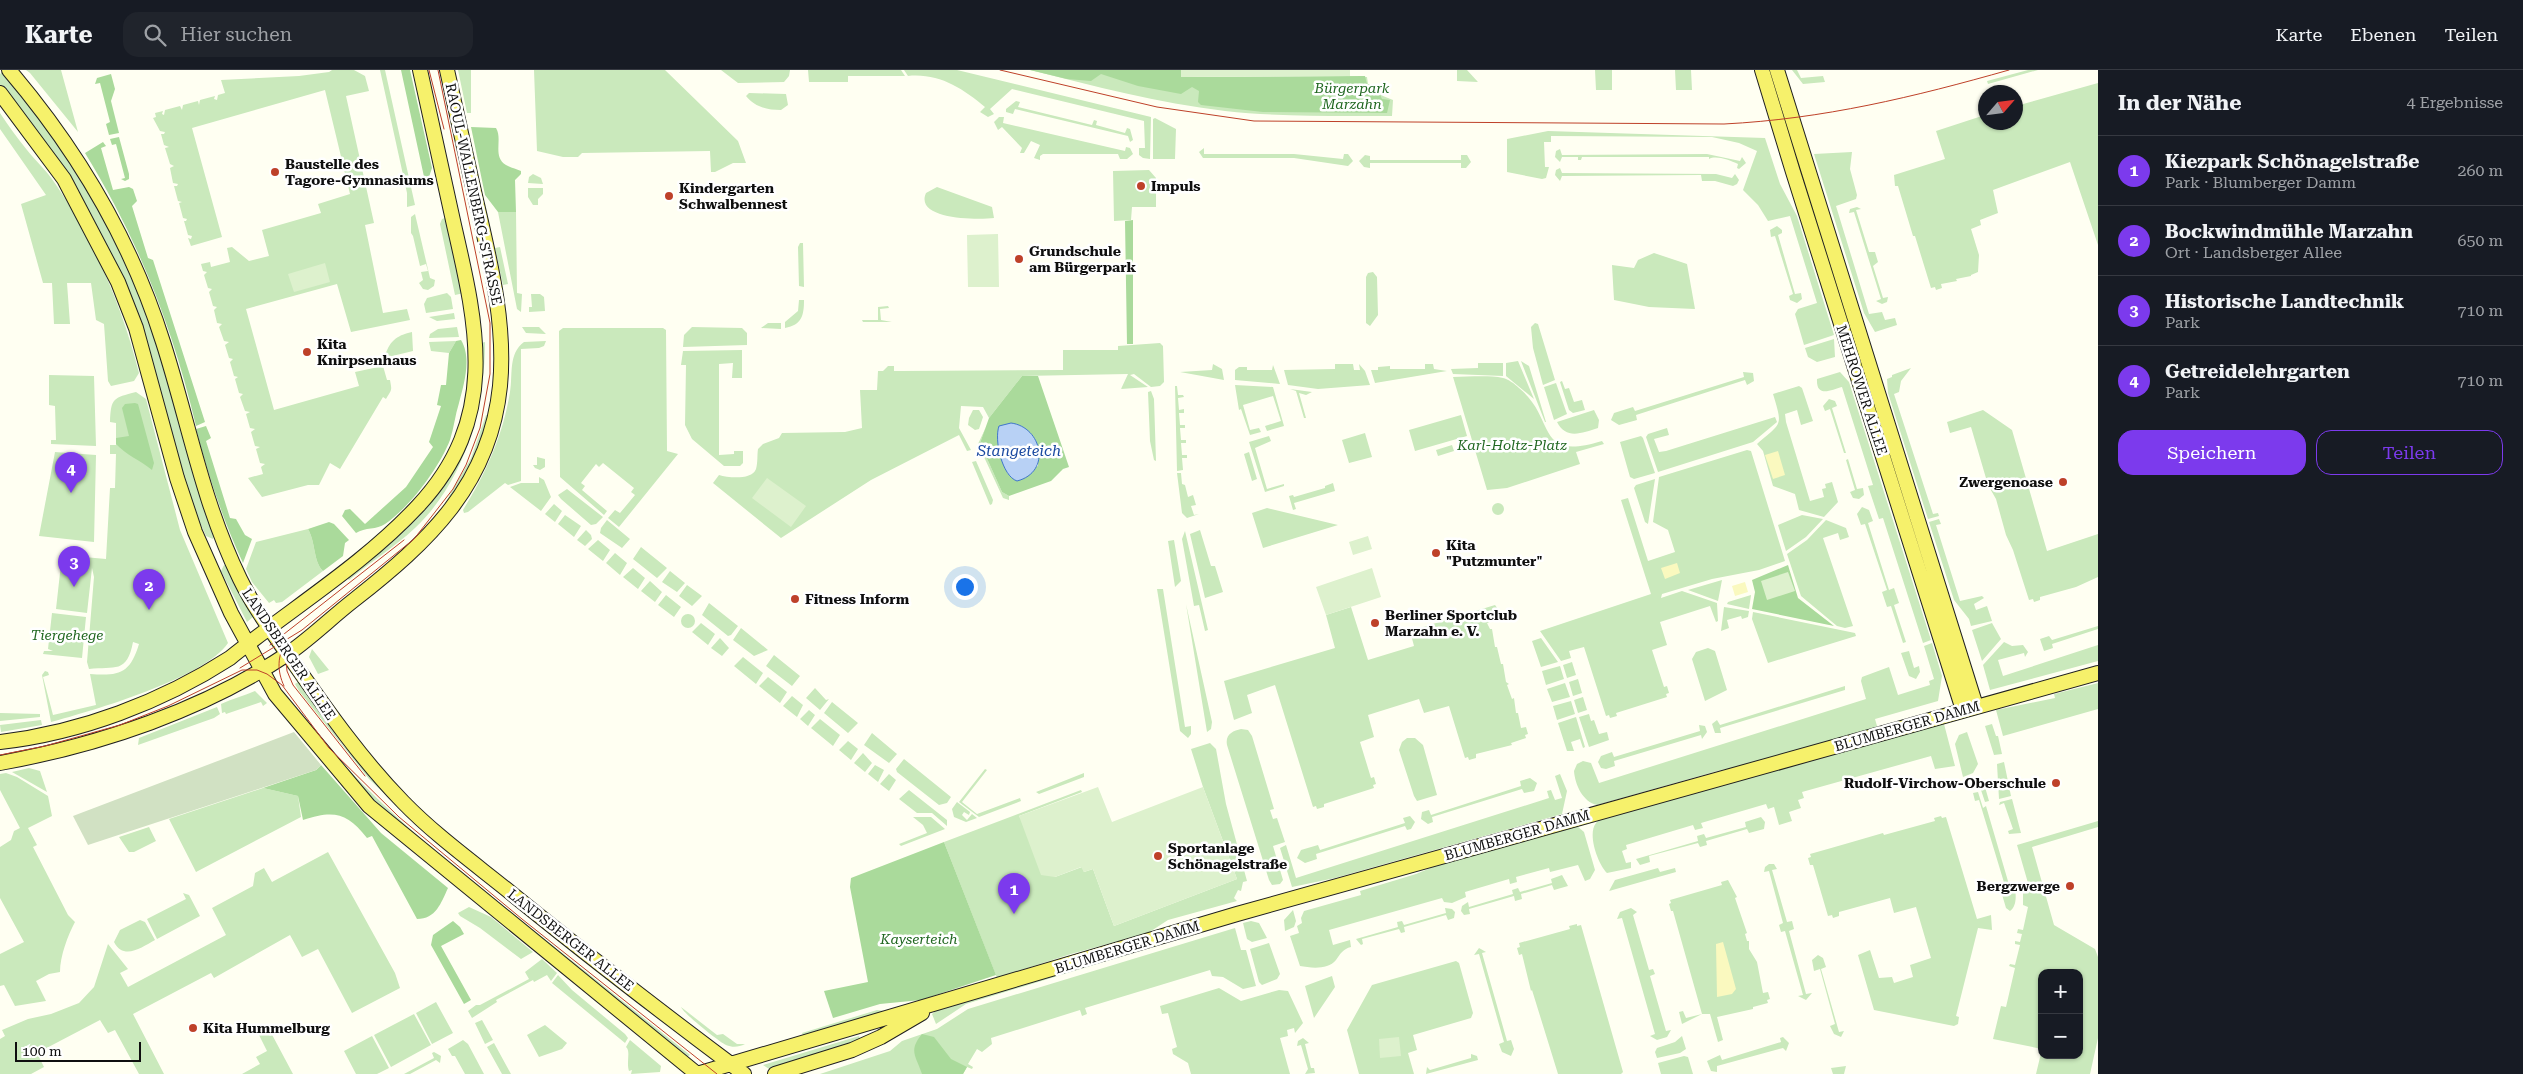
<!DOCTYPE html>
<html lang="de">
<meta charset="utf-8">
<style>
body{margin:0;font-family:"Roboto Serif",serif;background:#20242c;color:#f1f3f6}
.controls{position:absolute;right:15px;bottom:15px;display:grid;overflow:hidden;border-radius:10px;box-shadow:0 1px 4px #0004}
.controls button{width:45px;height:45px;display:grid;place-items:center;padding:0;border:0;border-bottom:1px solid #363941;background:#171b24;color:#f1f3f6;font:25px sans-serif}
.compass{position:absolute;left:1978px;top:15px;width:45px;height:45px;border-radius:50%;background:#171b24;box-shadow:0 1px 4px #0004;rotate:62deg}
.scale{position:absolute;left:15px;bottom:12px;width:126px;box-sizing:border-box;padding-left:5px;border:2px solid #0f0f0f;border-top:0;font-size:14px;line-height:18px;white-space:nowrap;color:#0f0f0f;-webkit-text-stroke:4px #fff;paint-order:stroke}
.you{position:absolute;left:964px;top:516px;width:18px;height:18px;margin:-12px;border:4px solid #fff;border-radius:50%;background:#1a73e8;box-shadow:0 0 0 8px #1a73e833}
.badge{display:grid;place-items:center;width:32px;height:32px;border-radius:50%;background:#7c3aed;color:#fff;font-size:16px;font-weight:700}
.pin{position:absolute;translate:-50% -41px;filter:drop-shadow(0 1px 2px #0008)}
.pin::after{content:'';position:absolute;top:26px;width:18px;height:15px;background:inherit;clip-path:polygon(0 0,100% 0,50% 100%)}
.list{margin:0;padding:0;list-style:none}
h2{display:flex;justify-content:space-between;align-items:center;height:65px;margin:0;padding:0 20px;font-size:21px}
h2 small{font-size:16px;font-weight:400;color:#9ea1a6}
.list li{display:grid;grid-template-columns:32px 1fr auto;gap:15px;align-items:center;box-sizing:border-box;height:70px;padding:0 20px;border-top:1px solid #363941}
.list b{display:block;font-size:19px;white-space:nowrap}
.list p{margin:0;font-size:16px;white-space:nowrap;color:#9ea1a6}
.list em{font-size:16px;font-style:normal;color:#9ea1a6}
.actions{display:flex;gap:10px;padding:15px 20px}
.actions a{flex:1;padding:11px 0;border:1px solid #7c3aed;border-radius:15px;text-align:center;font-size:18px;color:#7c3aed}
.actions .main{background:#7c3aed;color:#fff}
.icon{flex:none;width:28px;height:28px;fill:none;stroke:currentColor;stroke-width:2;stroke-linecap:round;stroke-linejoin:round}
.map{position:relative;flex:none;width:2098px;height:1004px;overflow:hidden}
header{display:flex;align-items:center;gap:30px;box-sizing:border-box;height:70px;padding:0 25px;background:#171b24;border-bottom:1px solid #363941}
header strong{font-size:24px}
nav{display:flex;gap:28px;margin-inline-start:auto;font-size:18px}
.search{width:350px;height:45px;background:#20242c;display:flex;align-items:center;gap:12px;box-sizing:border-box;padding:0 18px;border-radius:15px;color:#9ea1a6;font-size:19px}
main{display:flex}
aside{flex:1;background:#171b24}
.map>svg:first-child{display:block}
</style>
<header>
<strong>Karte</strong>
<div class="search"><svg class="icon" aria-label="search" viewBox="0 0 24 24"><circle cx="10" cy="10" r="6"/><path d="M15 15l6 6"/></svg>Hier suchen</div>
<nav><a>Karte</a><a>Ebenen</a><a>Teilen</a></nav>
</header>
<main>
<div class="map">
<svg width="2098" height="1004" viewBox="0 0 2098 1004">
<rect width="100%" height="100%" fill="#fffff2"/>
<path fill="#cae9bc" d="M 5,0 L 61,72 L 136,207 L 215,462 L 213,469 L 206,466 L 185,420 L 160,320 L 67,105 L 22,41 L 0,16 L 0,4 Z
M 26,0 L 61,0 L 78,62 L 30,3 Z
M 332,0 L 354,0 L 365,6 L 369,21 L 346,26 L 374,153 L 365,155 L 383,243 L 407,239 L 410,250 L 351,262 L 337,214 L 246,239 L 274,340 L 359,316 L 355,302 L 383,296 L 387,310 L 390,310 C 392,321 392,319 386,329 L 383,327 L 340,399 L 330,393 L 319,415 L 308,415 L 262,427 L 248,408 L 263,404 L 261,397 L 265,394 L 260,393 L 256,379 L 260,377 L 255,376 L 251,362 L 255,359 L 250,358 L 246,344 L 250,342 L 245,341 L 240,327 L 243,324 L 239,323 L 235,309 L 238,307 L 234,306 L 230,292 L 233,289 L 229,288 L 225,275 L 229,272 L 224,271 L 219,257 L 222,254 L 217,253 L 214,240 L 217,237 L 213,236 L 209,222 L 212,219 L 208,218 L 204,205 L 207,202 L 203,201 L 201,194 L 210,192 L 211,197 L 230,192 L 227,178 L 232,177 L 249,191 L 269,186 L 262,160 L 321,143 L 318,134 L 350,124 L 325,20 L 192,58 L 222,167 L 191,176 L 188,168 L 191,169 L 192,166 L 188,165 L 184,151 L 186,151 L 187,149 L 183,148 L 179,133 L 182,132 L 178,131 L 174,116 L 177,116 L 178,114 L 173,113 L 170,98 L 174,96 L 170,94 L 165,78 L 169,77 L 164,75 L 161,64 L 164,64 L 165,62 L 160,61 L 153,48 L 156,47 L 155,43 L 163,41 L 162,44 L 164,45 L 165,40 L 180,36 L 182,40 L 183,35 L 198,31 L 199,35 L 200,30 L 215,26 L 214,29 L 217,30 L 218,25 L 225,23 L 221,10 L 299,6 L 329,2 Z
M 380,0 L 385,0 L 415,135 L 407,137 L 407,123 Z
M 458,0 L 471,0 L 471,43 L 467,43 Z
M 534,0 L 665,0 L 738,71 L 746,93 L 733,93 L 715,102 L 711,102 L 710,81 L 582,83 L 578,87 L 563,87 L 537,81 Z
M 721,0 L 790,0 L 789,6 L 784,12 L 738,13 Z
M 808,0 L 901,0 L 905,6 L 848,6 L 848,12 L 809,12 Z
M 904,0 L 957,0 L 1151,47 L 1150,89 L 1143,88 L 1139,85 L 1139,78 L 1145,78 L 1144,51 L 1012,19 L 990,39 L 994,44 L 988,47 L 980,42 L 985,37 C 962,18 939,3 908,6 Z
M 1030,0 L 1181,0 L 1181,7 L 1367,7 L 1368,14 L 1377,14 L 1383,26 L 1393,30 L 1392,46 C 1336,46 1281,47 1225,41 C 1158,33 1094,16 1030,0 Z
M 1457,0 L 1467,0 L 1478,12 L 1457,11 Z
M 1595,0 L 1612,0 L 1612,20 L 1596,20 Z
M 1675,0 L 1691,0 L 1692,20 L 1676,20 Z
M 1792,0 L 1797,0 L 1801,8 L 1823,6 L 1825,12 L 1803,14 Z
M 2028,0 L 2038,0 L 1988,14 L 1987,11 Z
M 2098,13 L 2098,175 L 2070,92 L 1993,120 L 1998,143 L 1980,150 L 1981,155 L 1971,159 L 1979,185 L 1978,202 L 1971,205 L 1971,206 L 1956,209 L 1957,211 L 1941,214 L 1942,218 L 1936,220 L 1935,217 L 1931,218 L 1915,166 L 1913,166 L 1898,116 L 1895,116 L 1894,105 L 1945,89 L 1936,61 L 1985,45 L 1986,52 L 2016,52 L 2016,36 Z
M 749,23 L 786,24 L 788,35 L 781,40 C 767,40 755,37 746,26 Z
M 1016,31 L 1020,32 L 1018,37 L 1092,55 L 1094,50 L 1097,51 L 1096,55 L 1125,63 L 1127,58 L 1130,59 L 1133,70 L 1130,72 L 1128,66 L 1015,39 L 1013,44 L 1006,42 L 1006,39 Z
M 0,43 C 8,55 17,68 27,80 C 35,90 44,98 52,109 C 92,166 122,235 139,303 L 134,311 L 111,316 L 108,311 L 104,254 L 96,250 L 91,213 L 67,213 L 70,254 L 54,254 L 52,213 L 43,213 L 21,134 L 46,125 L 0,59 Z
M 999,47 L 1004,47 L 1003,53 L 1125,81 L 1126,77 L 1130,78 L 1133,84 L 1127,89 L 1120,89 L 1118,84 L 1043,84 L 1040,86 L 1040,90 L 1034,88 L 1040,75 L 1031,71 L 1024,83 L 1020,83 L 1022,78 L 1002,57 L 998,60 L 994,52 Z
M 1155,48 L 1176,59 L 1175,89 L 1153,89 L 1153,49 Z
M 1548,61 L 1765,68 L 1780,114 L 1797,146 L 1834,265 L 1804,275 L 1795,244 L 1798,239 L 1817,233 L 1790,146 L 1768,151 L 1758,135 L 1743,120 L 1757,81 L 1739,73 L 1712,67 L 1551,66 L 1551,72 L 1544,72 L 1545,97 L 1549,97 L 1546,108 L 1542,109 L 1507,102 L 1507,69 Z
M 1789,64 C 1809,129 1833,193 1853,258 L 1850,259 C 1830,193 1806,130 1785,65 Z
M 1204,78 L 1204,84 L 1294,84 L 1343,89 L 1344,84 L 1348,84 L 1353,91 L 1348,96 L 1294,88 L 1203,88 L 1199,82 Z
M 1560,79 L 1562,85 L 1707,84 L 1740,91 L 1742,87 L 1746,93 L 1739,99 L 1737,98 L 1738,94 C 1729,90 1716,85 1709,89 L 1709,87 L 1582,87 L 1581,90 L 1578,90 L 1578,87 L 1562,87 L 1560,92 L 1555,87 L 1556,81 Z
M 1852,82 L 1850,99 L 1857,125 L 1856,129 L 1836,136 L 1869,244 L 1882,242 L 1885,250 L 1895,248 L 1897,255 L 1875,262 L 1864,243 L 1814,84 Z
M 1365,85 L 1370,86 L 1370,90 L 1461,90 L 1461,85 L 1467,85 L 1471,92 L 1466,98 L 1461,98 L 1461,93 L 1370,93 L 1370,98 L 1364,97 L 1359,91 Z
M 1560,98 L 1562,103 L 1716,104 L 1732,108 L 1735,104 L 1739,110 L 1737,114 L 1733,116 L 1715,111 L 1702,111 L 1701,105 L 1562,106 L 1560,111 L 1555,105 L 1556,100 Z
M 1149,100 L 1156,108 L 1156,137 L 1132,137 L 1131,150 L 1114,151 L 1113,101 Z
M 533,104 L 541,108 L 543,114 L 528,113 L 529,107 Z
M 937,117 L 992,137 L 994,148 C 978,150 914,150 926,123 Z
M 528,118 L 543,118 L 543,124 L 538,129 L 538,135 L 533,135 L 528,127 Z
M 1857,137 L 1861,139 L 1856,140 L 1869,182 L 1875,182 L 1878,192 L 1873,196 L 1883,228 L 1888,227 L 1887,232 L 1882,234 L 1876,231 L 1881,229 L 1854,142 L 1849,143 L 1850,139 Z
M 498,142 L 516,142 L 517,223 L 522,224 L 521,242 L 517,239 Z
M 415,144 L 430,208 L 435,210 L 434,216 L 428,220 L 423,219 L 419,213 L 423,210 L 421,202 L 428,201 L 426,194 L 420,196 L 413,166 L 411,163 L 411,147 Z
M 448,147 L 464,223 L 455,225 L 440,154 L 442,149 Z
M 1777,156 L 1782,160 L 1782,163 L 1778,165 L 1795,224 L 1801,223 L 1802,229 L 1797,233 L 1790,230 L 1789,226 L 1793,224 L 1775,166 L 1771,167 L 1770,160 Z
M 800,173 L 803,173 L 804,217 L 799,216 L 798,177 Z
M 500,177 L 508,214 L 503,215 L 495,178 Z
M 1654,183 L 1687,194 L 1695,239 L 1649,237 L 1614,230 L 1612,195 L 1634,198 L 1638,190 Z
M 1373,202 L 1377,207 L 1378,245 L 1370,256 L 1366,253 L 1366,207 L 1368,203 Z
M 447,223 L 451,227 L 453,239 L 426,243 L 424,234 L 427,228 Z
M 531,224 L 540,224 L 544,227 L 545,241 L 529,242 L 529,237 L 532,237 Z
M 799,230 L 804,230 C 804,245 802,255 785,258 L 785,252 L 798,241 Z
M 888,236 L 889,238 L 880,239 L 881,250 L 892,252 L 863,252 L 862,250 L 878,250 L 878,237 Z
M 454,243 L 455,249 L 437,251 L 429,247 Z
M 768,253 L 781,253 L 781,259 L 761,258 Z
M 1535,253 L 1538,254 L 1555,310 L 1543,315 L 1533,278 L 1531,257 Z
M 457,257 L 459,267 L 429,268 L 430,264 L 438,259 Z
M 522,257 L 539,257 L 546,264 L 526,263 Z
M 692,257 L 742,258 L 747,263 L 747,275 L 683,277 L 684,265 Z
M 563,258 L 663,258 L 666,260 L 667,381 L 678,384 L 619,457 L 608,448 L 615,440 L 620,443 L 635,425 L 631,422 L 634,418 L 603,393 L 599,397 L 596,394 L 581,413 L 585,416 L 582,420 L 607,441 L 604,445 L 560,407 L 559,261 Z
M 412,262 L 413,281 L 384,288 C 390,271 395,266 412,262 Z
M 1834,269 L 1835,287 L 1817,292 L 1808,287 L 1805,278 Z
M 456,271 L 449,283 L 431,281 L 429,272 Z
M 546,271 L 544,276 L 539,278 L 521,279 L 521,411 L 508,415 L 505,413 L 468,442 L 464,443 L 463,440 C 486,403 503,365 510,322 C 513,304 508,284 524,272 Z
M 485,272 C 485,337 465,411 415,458 C 395,477 370,492 349,510 L 347,508 L 366,493 L 447,407 L 481,273 Z
M 1160,273 L 1163,276 L 1164,312 L 1160,316 L 1151,317 L 1134,304 L 1130,305 L 1148,317 L 1121,319 L 1128,304 L 1022,306 L 989,348 L 983,337 L 961,336 L 959,358 L 971,380 L 967,381 L 959,365 L 871,410 L 781,468 L 713,413 L 719,405 C 729,408 752,410 756,399 C 758,392 757,385 758,379 L 763,374 L 779,368 L 782,363 L 845,362 L 862,358 L 860,320 L 877,320 L 878,301 L 883,301 L 888,296 L 894,296 L 894,301 L 901,301 L 1063,300 L 1063,280 L 1118,280 L 1118,276 Z
M 742,280 L 742,308 L 732,308 L 733,293 L 719,294 L 719,385 L 734,384 L 734,381 L 743,381 L 743,393 L 740,396 L 724,396 L 692,369 L 685,355 L 686,295 L 681,295 L 683,281 Z
M 1518,291 L 1534,329 L 1506,306 L 1506,293 Z
M 1521,291 L 1529,296 L 1546,352 L 1545,352 Z
M 1478,293 L 1503,293 L 1503,306 L 1453,304 L 1451,299 L 1478,298 Z
M 1213,294 L 1222,299 L 1224,310 L 1180,302 L 1212,300 Z
M 1335,294 L 1353,294 L 1354,300 L 1360,300 L 1359,294 L 1365,301 L 1370,315 L 1318,319 L 1288,315 L 1284,300 L 1335,299 Z
M 1425,294 L 1433,294 L 1434,299 L 1447,301 L 1375,313 L 1371,300 L 1378,300 L 1378,297 L 1390,296 L 1390,299 L 1425,299 Z
M 1273,295 L 1280,314 L 1235,310 L 1235,300 L 1239,297 L 1247,297 L 1247,300 L 1272,300 Z
M 1911,298 L 1901,311 L 1899,322 L 1894,324 L 1933,444 L 1938,443 L 1939,446 L 1928,449 L 1888,323 L 1887,309 L 1892,307 L 1892,305 Z
M 1743,302 L 1753,303 L 1754,311 L 1747,315 L 1745,310 L 1636,345 L 1637,350 L 1619,355 L 1611,350 L 1614,343 L 1633,337 L 1635,341 L 1744,307 Z
M 1840,302 L 1849,312 L 1931,570 L 1923,573 L 1883,448 L 1879,449 L 1868,416 L 1873,415 L 1842,317 C 1831,320 1816,328 1817,309 Z
M 49,305 L 94,306 L 96,376 L 51,374 L 51,370 L 56,370 L 55,336 L 49,335 Z
M 1453,307 C 1468,307 1488,305 1503,308 C 1508,309 1515,314 1519,318 C 1557,349 1534,392 1602,371 L 1604,374 L 1576,382 L 1580,394 L 1507,418 L 1487,420 Z
M 1562,311 L 1565,319 L 1569,318 L 1574,332 L 1582,330 L 1585,340 L 1573,343 L 1569,340 L 1560,312 Z
M 1556,313 L 1567,344 L 1554,350 L 1544,317 Z
M 1235,315 L 1273,317 L 1284,356 L 1267,361 L 1265,356 L 1281,351 L 1273,326 L 1243,335 L 1250,360 L 1259,358 L 1261,362 L 1250,365 L 1241,339 L 1239,340 Z
M 1175,316 L 1177,316 L 1178,325 L 1183,325 L 1184,327 L 1178,328 L 1179,340 L 1184,339 L 1184,343 L 1179,343 L 1180,355 L 1185,355 L 1185,358 L 1180,358 L 1181,370 L 1186,370 L 1186,373 L 1181,373 L 1182,385 L 1187,385 L 1187,388 L 1182,388 L 1183,400 L 1177,401 Z
M 1799,316 L 1802,318 L 1813,351 L 1801,355 L 1797,340 L 1785,344 L 1786,352 L 1810,431 L 1824,427 L 1822,419 L 1826,418 L 1825,414 L 1832,412 L 1838,432 L 1824,447 L 1799,440 L 1795,424 L 1773,416 L 1763,381 L 1757,374 C 1782,352 1783,357 1773,324 Z
M 1290,319 L 1312,322 L 1306,325 L 1299,323 L 1306,348 L 1304,348 L 1296,321 Z
M 1151,321 L 1154,329 L 1156,391 L 1154,390 L 1150,371 L 1148,322 Z
M 136,322 L 146,329 L 180,460 L 228,573 C 205,608 92,641 51,652 L 42,605 L 45,601 L 48,602 L 49,605 L 43,607 L 53,645 L 96,635 L 90,604 C 119,606 130,604 139,574 L 133,572 C 127,604 115,596 89,599 L 87,592 L 94,507 L 92,498 L 87,543 L 56,539 L 62,485 L 106,489 L 110,418 L 115,418 L 116,384 L 110,384 L 110,375 L 116,375 L 116,353 L 110,352 C 111,328 113,328 136,322 Z
M 1829,329 L 1835,331 L 1837,336 L 1832,338 L 1846,383 L 1844,383 L 1830,339 L 1825,341 L 1823,336 Z
M 973,340 L 979,340 L 983,347 L 979,359 L 975,360 L 968,355 L 969,348 Z
M 1594,340 L 1599,350 L 1598,358 C 1582,363 1566,370 1557,352 Z
M 1983,340 L 2012,360 L 2047,481 L 2098,464 L 2098,507 L 2076,517 L 2040,527 L 2040,530 L 2034,532 L 2033,529 L 2029,530 L 2013,480 L 2006,465 L 1996,429 L 1988,415 L 1971,357 L 1950,363 L 1947,352 Z
M 486,345 L 488,345 C 480,381 464,412 441,440 L 471,388 Z
M 1461,345 L 1467,366 L 1415,381 L 1409,360 Z
M 1775,347 L 1777,352 L 1753,372 L 1658,402 L 1646,367 L 1648,364 L 1667,358 L 1669,365 L 1654,369 L 1659,382 L 1666,381 Z
M 986,357 L 980,373 L 1002,422 L 1009,426 L 1009,430 L 1003,428 L 978,374 Z
M 1365,363 L 1372,387 L 1349,393 L 1342,370 Z
M 1269,366 L 1271,371 L 1255,378 L 1267,419 L 1284,414 L 1284,416 L 1265,422 L 1249,372 Z
M 1641,366 L 1643,368 L 1655,403 L 1634,409 L 1630,407 L 1620,372 Z
M 1452,375 L 1454,381 L 1438,386 L 1436,380 Z
M 1747,380 L 1751,381 L 1785,491 L 1759,500 L 1712,509 L 1662,524 L 1661,528 L 1682,521 L 1717,533 L 1718,551 L 1716,552 L 1710,536 L 1660,552 L 1667,575 L 1652,580 L 1664,617 L 1667,616 L 1669,623 L 1666,624 L 1667,627 L 1616,643 L 1617,646 L 1610,648 L 1609,645 L 1606,646 L 1584,577 L 1569,581 L 1571,588 L 1561,591 L 1540,561 L 1651,524 L 1621,430 L 1628,428 L 1648,491 L 1675,482 L 1668,460 L 1653,452 L 1659,407 Z
M 55,382 L 96,385 L 94,472 L 39,466 Z
M 1249,382 L 1257,409 L 1252,411 L 1244,384 Z
M 537,387 L 545,389 L 545,397 L 540,400 L 535,398 L 533,395 L 537,395 Z
M 1848,389 L 1857,419 L 1863,418 L 1864,425 L 1859,429 L 1853,428 L 1850,422 L 1855,420 L 1846,390 Z
M 976,391 L 993,430 L 992,434 L 990,435 L 972,392 Z
M 1177,403 L 1181,403 L 1182,414 L 1185,415 L 1188,427 L 1193,425 L 1196,435 L 1191,436 L 1194,445 L 1199,444 L 1187,448 L 1182,443 Z
M 539,407 L 544,410 L 551,427 L 541,441 L 510,417 L 521,413 L 539,413 Z
M 1655,409 L 1648,454 L 1645,452 L 1634,418 L 1636,415 Z
M 1333,413 L 1335,421 L 1294,433 L 1296,439 L 1293,440 L 1289,426 L 1293,425 L 1294,427 L 1325,418 L 1325,416 Z
M 567,419 L 603,447 L 596,454 L 591,455 L 561,429 L 558,425 Z
M1492 439a6 6 0 1 1 12 0a6 6 0 1 1-12 0Z
M 554,434 L 562,441 L 555,452 L 545,444 Z
M 1862,437 L 1869,440 L 1873,451 L 1868,453 L 1889,520 L 1894,518 L 1899,533 L 1894,535 L 1906,572 L 1903,573 L 1891,536 L 1887,537 L 1882,522 L 1887,520 L 1865,454 L 1861,455 L 1857,444 Z
M 1267,438 L 1338,455 L 1263,478 L 1252,443 Z
M 565,445 L 581,456 L 574,467 L 558,454 Z
M 1802,445 L 1823,449 L 1806,467 L 1786,481 L 1778,455 Z
M 1939,449 L 1941,454 L 1936,455 L 1960,531 L 1982,526 L 1984,528 L 1974,534 L 1976,540 L 1987,536 L 1992,551 L 1971,556 L 1969,549 L 1954,530 L 1929,452 Z
M 607,450 L 630,469 L 622,478 L 600,463 L 601,458 Z
M 1826,450 L 1846,458 L 1849,467 L 1840,470 L 1838,463 L 1823,468 L 1853,556 L 1845,558 L 1837,556 L 1801,526 L 1787,484 L 1807,470 Z
M 308,459 C 316,473 313,491 323,501 L 282,532 L 276,533 L 274,530 L 269,533 L 252,512 L 246,499 L 256,472 Z
M 586,460 L 591,465 L 592,469 L 585,476 L 577,470 Z
M 1200,460 L 1211,496 L 1215,496 L 1223,522 L 1205,528 L 1190,464 Z
M 1185,461 L 1208,560 L 1205,561 L 1199,535 L 1194,536 L 1182,469 Z
M 598,470 L 610,480 L 603,491 L 588,479 Z
M 1174,470 L 1181,511 L 1175,517 L 1168,471 Z
M 641,477 L 667,498 L 657,508 L 633,489 Z
M 615,483 L 627,493 L 620,505 L 606,493 Z
M 224,495 L 230,497 L 254,546 L 247,552 L 221,501 Z
M 633,498 L 645,508 L 638,519 L 623,507 Z
M 670,501 L 685,513 L 677,522 L 662,512 Z
M 1722,510 L 1718,531 L 1688,520 Z
M 650,511 L 662,522 L 655,532 L 641,521 Z
M 687,515 L 702,526 L 692,536 L 679,526 Z
M 1157,519 L 1163,519 L 1185,657 L 1191,656 L 1191,664 L 1188,668 L 1180,661 Z
M 666,525 L 681,537 L 674,547 L 658,535 Z
M 1751,525 L 1749,539 L 1727,534 L 1728,532 Z
M 709,533 L 738,556 L 731,565 L 728,566 L 702,545 Z
M 1186,534 L 1212,652 L 1211,659 L 1207,662 Z
M 1495,535 L 1504,547 L 1487,553 L 1490,559 L 1492,559 L 1495,577 L 1497,577 L 1501,594 L 1503,594 L 1506,612 L 1509,614 L 1507,615 L 1512,629 L 1514,628 L 1516,643 L 1518,643 L 1521,658 L 1526,657 L 1528,664 L 1525,665 L 1526,668 L 1511,673 L 1512,675 L 1476,684 L 1476,688 L 1469,690 L 1468,687 L 1465,688 L 1449,636 L 1424,643 L 1419,629 L 1368,645 L 1374,667 L 1360,672 L 1371,708 L 1374,707 L 1376,714 L 1373,715 L 1374,718 L 1324,734 L 1324,737 L 1317,739 L 1316,736 L 1313,737 L 1275,615 L 1247,625 L 1252,643 L 1234,650 L 1224,611 L 1335,578 L 1326,545 L 1351,537 L 1368,590 L 1414,576 L 1410,561 Z
M 1724,537 L 1749,541 L 1748,547 L 1742,549 L 1741,546 L 1727,550 L 1729,558 L 1721,561 Z
M 1753,542 L 1855,563 L 1856,566 L 1768,593 L 1752,549 Z
M 52,543 L 86,547 L 82,588 L 43,584 L 44,581 L 53,581 L 48,579 Z
M681 551a7 7 0 1 1 14 0a7 7 0 1 1-14 0Z
M 701,553 L 715,564 L 708,575 L 692,562 Z
M 1992,553 L 2001,569 L 1982,591 L 1972,560 Z
M 2098,556 L 2098,559 L 2052,574 L 2053,578 L 2044,581 L 2040,569 L 2049,566 L 2052,570 Z
M 741,558 L 768,580 L 754,586 L 733,570 Z
M 720,568 L 729,578 L 722,586 L 711,578 Z
M 1541,568 L 1558,592 L 1541,597 L 1532,571 Z
M 2004,572 L 2012,576 L 2023,575 L 2028,582 L 2025,587 L 2024,583 L 1998,590 L 2003,606 L 2098,575 L 2098,591 L 1990,620 L 1983,595 Z
M 1932,573 L 1942,606 L 1938,631 L 1875,649 L 1877,656 L 1869,660 L 1758,694 L 1721,700 L 1597,735 C 1583,732 1575,715 1574,701 L 1577,694 L 1583,691 L 1591,693 L 1599,713 L 1866,629 L 1861,611 L 1862,607 L 1889,597 L 1898,625 L 1930,615 L 1929,611 L 1934,609 L 1924,576 Z
M 1708,578 L 1715,581 L 1727,620 L 1705,631 L 1692,589 L 1696,582 Z
M 312,579 L 329,600 L 318,604 L 309,587 Z
M 1909,581 L 1914,598 L 1919,596 L 1920,602 L 1916,609 L 1909,606 L 1901,583 Z
M 774,585 L 800,606 L 792,616 L 766,596 Z
M 743,587 L 763,603 L 756,614 L 734,596 Z
M 1572,592 L 1576,605 L 1567,608 L 1563,595 Z
M 1560,596 L 1564,609 L 1546,615 L 1542,601 Z
M 768,607 L 787,622 L 780,633 L 759,616 Z
M 1578,609 L 1582,623 L 1573,626 L 1569,612 Z
M 298,612 L 342,674 L 418,756 L 369,709 L 299,621 L 295,614 Z
M 1565,613 L 1570,627 L 1552,632 L 1547,619 Z
M 2098,613 L 2098,639 L 2003,666 L 1996,640 L 2055,628 L 2054,624 Z
M 1845,616 L 1845,620 L 1720,658 L 1721,663 L 1715,663 L 1712,654 L 1717,650 L 1720,655 Z
M 815,618 L 826,630 L 829,629 L 820,640 L 806,628 Z
M 255,621 L 267,633 L 263,636 L 261,632 L 226,644 L 225,642 L 222,643 L 221,634 C 232,629 243,626 255,621 Z
M 284,622 C 334,690 385,739 450,793 L 449,795 L 365,722 L 281,624 Z
M 792,626 L 803,635 L 797,647 L 783,636 Z
M 1583,627 L 1587,640 L 1578,643 L 1574,630 Z
M 1571,631 L 1575,644 L 1557,650 L 1553,636 Z
M 832,632 L 858,653 L 848,663 L 824,643 Z
M 217,637 L 220,644 L 214,648 L 138,675 L 139,668 Z
M 809,640 L 815,645 L 808,656 L 800,649 Z
M 0,643 L 40,644 L 40,647 L 0,651 Z
M 1589,644 L 1591,651 L 1594,650 L 1599,664 L 1607,662 L 1609,670 L 1589,677 L 1579,647 Z
M 1576,647 L 1585,677 L 1583,678 L 1580,669 L 1571,672 L 1574,681 L 1567,681 L 1558,653 Z
M 820,649 L 840,665 L 833,676 L 811,658 Z
M 41,650 L 42,655 L 1,662 L 0,655 Z
M 1944,654 L 1955,696 L 1935,699 L 1931,686 L 1802,722 L 1804,728 L 1798,730 L 1801,738 L 1789,742 L 1792,751 L 1779,755 L 1774,737 L 1768,739 L 1766,734 L 1701,753 L 1703,758 L 1695,760 L 1693,755 L 1626,775 L 1627,779 L 1622,781 L 1626,793 L 1631,792 L 1631,798 L 1607,803 C 1598,794 1587,764 1596,753 C 1598,750 1603,747 1606,745 L 1852,677 Z
M 1992,654 L 1996,666 L 1998,666 L 2002,684 L 1994,685 L 1985,656 Z
M 1699,655 L 1705,656 L 1707,662 L 1702,669 L 1701,665 L 1614,691 L 1615,696 L 1606,699 L 1601,698 L 1598,692 L 1601,686 L 1612,682 L 1614,687 L 1700,661 Z
M 1241,659 L 1248,660 L 1252,666 L 1274,739 L 1270,740 L 1273,749 L 1277,748 L 1285,772 L 1273,776 L 1283,810 L 1280,814 L 1272,815 L 1269,810 L 1227,675 C 1225,664 1233,661 1241,659 Z
M 1967,662 L 1978,694 L 1973,703 L 1963,707 L 1955,674 L 1959,665 Z
M 872,663 L 897,684 L 889,693 L 864,675 Z
M 1407,668 L 1415,668 L 1423,675 L 1437,725 L 1417,731 L 1414,726 L 1399,680 L 1402,672 Z
M 848,671 L 858,679 L 851,690 L 839,680 Z
M 1210,673 L 1216,679 L 1226,734 L 1247,811 L 1243,812 L 1241,821 L 1238,820 L 1234,828 L 1237,831 L 1168,850 L 1148,863 L 1071,884 L 997,908 L 944,772 L 1081,720 L 1082,722 L 1019,746 L 1055,807 L 1082,797 L 1084,802 L 1093,799 L 1114,856 L 1237,809 L 1203,717 L 1191,679 Z
M 863,683 L 872,693 L 865,702 L 854,693 Z
M 904,689 L 951,727 L 947,733 L 939,735 L 897,702 L 896,699 Z
M 2004,692 L 2011,726 L 1999,729 L 1997,694 Z
M 875,695 L 884,700 L 878,712 L 868,704 Z
M 29,698 L 40,701 L 47,722 L 12,702 Z
M 985,699 L 987,700 L 962,732 L 977,744 L 1020,728 L 1021,731 L 979,747 L 959,732 Z
M 6,703 L 17,707 L 48,726 L 52,746 L 28,758 L 37,775 L 33,777 L 68,845 L 75,852 C 68,865 60,886 60,902 L 49,904 L 36,911 L 46,931 L 15,936 L 4,915 L 0,916 L 0,884 L 24,872 L 0,828 L 0,777 L 11,770 L 14,761 L 20,758 L 0,720 L 0,704 Z
M 1084,703 L 1084,707 L 1039,724 L 1036,722 Z
M 889,704 L 896,710 L 889,721 L 880,714 Z
M 1560,704 L 1567,721 L 1562,744 L 1335,808 L 1292,817 L 1280,778 L 1286,775 L 1296,808 L 1549,728 L 1547,721 L 1551,720 L 1555,730 L 1562,728 L 1555,706 Z
M 1530,708 L 1537,713 L 1534,721 L 1524,723 L 1522,719 L 1432,747 L 1433,752 L 1428,754 L 1421,749 L 1422,742 L 1429,740 L 1431,745 L 1521,716 L 1520,711 Z
M 1978,712 L 1985,717 L 1989,731 L 1985,732 L 1981,720 L 1972,719 L 1973,715 Z
M 263,718 L 298,726 L 301,747 L 196,802 L 169,749 Z
M 909,720 L 947,750 L 947,756 L 932,743 L 917,743 L 899,729 Z
M 1978,722 L 1983,738 L 1986,736 L 2010,818 L 2015,817 C 2016,825 2017,836 2010,841 L 2006,838 L 2001,821 L 2006,819 L 1979,730 L 1975,731 L 1973,723 Z
M 2012,729 L 2021,763 L 2009,764 L 2008,761 L 2013,759 L 2004,733 L 1999,735 L 2000,732 Z
M 957,732 L 970,742 L 969,745 L 964,742 L 962,745 L 967,750 L 972,744 L 977,748 L 966,752 L 954,747 L 952,739 Z
M 1410,746 L 1415,752 L 1411,759 L 1407,760 L 1405,756 L 1316,784 L 1317,789 L 1305,793 L 1297,788 L 1301,780 L 1318,775 L 1320,780 L 1405,753 L 1403,748 Z
M 1941,746 L 1942,748 L 1946,747 L 1977,849 L 1991,845 L 1992,860 L 1978,858 L 1956,946 L 1959,947 L 1958,954 L 1954,956 L 1874,940 L 1858,885 L 1870,880 L 1879,908 L 1892,907 L 1894,913 L 1913,907 L 1910,895 L 1931,888 L 1916,837 L 1894,843 L 1890,828 L 1839,842 L 1839,846 L 1833,848 L 1832,845 L 1828,846 L 1813,795 L 1810,795 L 1808,788 L 1811,787 L 1810,784 C 1835,777 1859,770 1883,763 L 1884,765 L 1935,751 L 1934,748 Z
M 913,747 L 931,747 L 945,759 L 901,776 L 899,774 L 927,763 L 923,755 Z
M 1761,747 L 1765,752 L 1764,759 L 1749,763 L 1747,759 L 1706,771 L 1707,775 L 1700,777 L 1698,773 L 1649,786 L 1650,792 L 1640,795 L 1636,789 L 1698,771 L 1697,766 L 1704,764 L 1706,768 L 1746,757 L 1745,752 Z
M 2098,751 L 2098,757 L 2032,777 L 2054,855 L 2095,879 L 2098,887 L 2098,968 L 2090,1004 L 2036,1004 L 2042,979 L 2042,985 L 2079,985 L 2079,903 L 2042,903 L 2042,979 L 1993,969 L 2001,936 L 2006,937 L 2015,898 L 2009,896 L 2010,894 L 2015,895 L 2020,875 L 2015,874 L 2015,871 L 2020,872 L 2022,864 L 2017,863 L 2018,859 L 2023,860 L 2028,837 L 2023,835 L 2023,815 L 2028,813 L 2017,775 Z
M 1577,756 L 1584,762 L 1595,800 L 1590,809 L 1585,811 L 1578,795 L 1550,802 L 1549,798 L 1516,807 L 1517,812 L 1510,814 L 1509,809 L 1465,822 L 1466,827 L 1452,833 L 1444,832 L 1442,828 L 1329,860 L 1333,875 L 1350,870 L 1351,877 C 1343,879 1341,883 1336,890 C 1328,900 1311,898 1300,896 L 1290,866 L 1299,863 L 1297,856 L 1302,853 L 1301,848 L 1304,841 L 1361,825 L 1360,821 L 1416,804 L 1445,792 Z
M 149,757 L 156,771 L 134,782 L 129,782 L 119,767 Z
M 328,782 L 395,903 L 400,918 L 352,943 L 318,879 L 302,887 L 290,865 L 214,908 L 211,903 L 133,944 L 164,1004 L 139,1004 L 115,960 L 108,963 L 100,950 L 37,983 L 44,997 L 31,1004 L 0,1004 L 0,969 L 5,966 L 2,960 L 28,949 L 51,944 L 79,933 L 94,917 L 108,874 L 128,899 L 120,903 L 128,917 L 226,865 L 212,838 L 253,816 L 255,803 L 264,798 L 272,812 Z
M 1769,794 L 1774,794 L 1777,799 L 1772,800 L 1787,852 L 1792,851 L 1794,859 L 1789,861 L 1806,924 L 1812,923 L 1806,930 L 1798,926 L 1803,925 L 1785,861 L 1781,862 L 1779,855 L 1783,853 L 1769,801 L 1764,802 L 1765,797 Z
M 1658,798 L 1660,802 L 1675,798 L 1676,802 L 1609,821 L 1615,810 Z
M 460,801 L 690,985 L 687,987 L 459,803 Z
M 1562,805 L 1568,816 L 1554,820 L 1552,815 L 1521,824 L 1522,829 L 1515,831 L 1514,826 L 1469,839 L 1470,844 L 1464,845 L 1461,841 L 1462,836 L 1468,832 L 1469,837 L 1513,824 L 1512,820 L 1518,818 L 1520,822 L 1552,813 L 1551,809 Z
M 1728,810 L 1737,827 L 1735,828 L 1747,863 L 1745,864 L 1747,871 L 1749,871 L 1749,879 L 1757,892 L 1763,923 L 1768,922 L 1770,929 L 1767,930 L 1768,933 L 1753,937 L 1753,939 L 1717,947 L 1723,970 L 1718,972 L 1710,944 L 1702,944 L 1682,954 L 1679,942 L 1683,941 L 1686,948 L 1702,944 L 1673,841 L 1671,841 L 1669,834 L 1671,833 L 1670,830 L 1722,815 L 1721,812 Z
M 183,823 L 189,825 L 200,846 L 157,869 L 147,849 L 186,829 Z
M 469,837 L 491,847 L 533,882 L 521,889 L 480,858 L 460,846 L 458,843 Z
M 1445,838 L 1452,839 L 1455,842 L 1454,848 L 1448,850 L 1446,845 L 1404,857 L 1405,862 L 1401,863 L 1399,859 L 1362,869 L 1363,874 L 1361,875 L 1356,869 L 1398,857 L 1397,852 L 1402,851 L 1404,855 L 1446,843 Z
M 1631,838 L 1637,842 L 1633,845 L 1649,900 L 1653,899 L 1655,904 L 1650,906 L 1666,961 L 1671,960 L 1667,967 L 1657,970 L 1650,966 L 1655,964 L 1622,848 L 1617,849 L 1620,842 Z
M 1293,840 L 1296,851 L 1294,857 L 1285,861 L 1284,850 Z
M 140,850 L 145,852 L 155,870 C 142,877 124,891 114,872 L 120,860 Z
M 1251,851 L 1259,853 L 1267,868 L 1252,872 L 1247,869 L 1243,853 Z
M 1234,852 L 966,934 L 936,954 L 932,944 L 939,938 Z
M 1577,854 L 1577,856 L 1581,855 L 1623,1002 L 1621,1004 L 1558,1004 L 1532,920 L 1531,921 L 1522,884 L 1519,885 L 1517,878 L 1520,877 L 1519,873 L 1570,859 L 1569,856 Z
M 1235,858 L 1241,880 L 1246,880 L 1256,916 L 1243,919 L 1223,907 L 1212,906 L 1210,900 L 1085,938 L 1087,944 L 1082,946 L 1080,940 L 991,968 L 992,974 L 982,982 L 977,979 L 968,994 L 973,997 L 972,999 L 967,997 L 963,1004 L 820,1004 L 890,981 L 902,971 L 937,959 L 968,939 Z
M 1269,873 L 1280,904 L 1277,909 L 1262,915 L 1259,912 L 1250,879 Z
M 1479,878 L 1486,882 L 1482,883 L 1507,971 L 1511,970 L 1514,979 L 1511,986 L 1502,982 L 1499,974 L 1504,972 L 1479,884 L 1474,885 Z
M 1818,885 L 1823,888 L 1826,897 L 1821,899 L 1839,962 L 1844,961 L 1841,967 L 1834,964 L 1830,956 L 1835,954 L 1820,899 L 1814,901 L 1812,890 Z
M 542,889 L 557,903 L 551,911 L 547,905 L 534,912 L 533,910 L 496,930 L 497,932 L 472,948 L 468,941 L 476,935 L 480,935 L 529,909 L 525,902 Z
M 1456,891 L 1459,893 L 1473,943 L 1471,948 L 1413,965 L 1417,980 L 1408,983 L 1414,1004 L 1359,1004 L 1347,960 L 1372,915 Z
M 558,905 L 572,920 L 625,964 L 628,968 L 625,973 L 552,913 Z
M 1332,906 L 1335,917 L 1314,948 L 1305,916 Z
M 1219,918 L 1241,931 L 1279,920 L 1288,921 L 1303,953 L 1295,963 L 1294,958 L 1287,960 L 1288,966 L 1280,968 L 1290,1004 L 1191,1004 L 1188,993 L 1173,984 L 1172,979 L 1177,977 L 1168,943 L 1162,944 L 1160,936 Z
M 436,932 L 453,963 L 432,974 L 416,943 Z
M 681,937 L 717,965 L 723,964 L 737,974 L 745,974 C 739,977 733,978 726,975 C 718,971 683,943 681,937 Z
M 877,940 L 885,941 L 803,965 L 802,963 Z
M 414,944 L 431,975 L 391,997 L 374,965 Z
M 482,950 L 493,970 L 485,974 L 475,953 Z
M 545,955 L 567,973 L 562,979 L 539,987 L 527,965 Z
M 269,959 L 293,1004 L 242,1004 L 260,994 L 256,987 L 267,981 L 259,965 Z
M 372,966 L 389,998 L 377,1004 L 356,1004 L 344,981 Z
M 859,966 L 861,971 L 769,999 L 763,995 Z
M 1682,966 L 1686,979 L 1680,983 L 1657,988 L 1655,982 L 1657,978 L 1675,972 Z
M 1783,967 L 1789,973 L 1786,981 L 1783,978 L 1717,996 L 1717,1002 L 1711,1001 L 1707,991 L 1720,985 L 1722,990 L 1781,972 L 1780,968 Z
M 1303,968 L 1309,973 L 1305,974 L 1311,998 L 1314,998 L 1315,1003 L 1305,1004 L 1308,999 L 1301,975 L 1297,976 L 1298,971 Z
M 463,970 L 468,974 L 484,1004 L 465,1004 L 455,986 L 452,986 L 448,979 Z
M 630,970 L 661,996 L 660,1002 L 631,1004 L 632,1000 L 629,1001 C 626,992 631,981 626,977 Z
M 494,973 L 511,1004 L 502,1004 L 487,977 Z
M 434,982 L 441,986 L 440,993 L 436,990 L 410,1004 L 404,1004 L 434,988 L 432,983 Z
M 1471,984 L 1477,986 L 1478,990 L 1426,1004 L 1427,997 L 1430,1000 L 1471,988 Z
M 1684,986 L 1688,987 L 1693,1004 L 1661,1004 L 1658,993 Z
M 1846,996 L 1844,1004 L 1833,1004 L 1831,998 Z"/>
<path fill="#aada9b" fill-rule="evenodd" d="M 401,0 L 410,0 L 432,98 L 426,116 Z
M 1030,0 L 1181,0 L 1181,7 L 1365,6 L 1367,14 L 1377,18 L 1382,29 L 1390,30 L 1387,43 L 1263,42 L 1201,35 L 1198,32 L 1199,21 L 1192,17 L 1181,24 L 1138,16 L 1101,4 L 1091,11 L 1067,9 Z
M 111,4 L 115,19 L 111,31 L 119,63 L 109,65 L 106,54 L 110,52 L 100,13 L 95,14 L 97,8 Z
M 471,57 L 496,58 C 503,69 492,87 506,95 C 511,98 516,99 521,101 L 521,104 L 515,110 L 516,142 L 498,142 L 485,125 Z
M 119,67 L 129,104 L 129,109 L 125,111 L 121,109 L 125,108 L 116,74 L 112,75 L 110,69 Z
M 103,72 L 106,76 L 101,78 L 113,120 L 129,117 L 133,119 L 137,131 L 132,136 L 148,188 L 153,190 L 205,352 L 196,356 C 173,258 138,169 85,83 Z
M 1133,150 L 1133,274 L 1127,274 L 1125,151 Z
M 461,270 C 472,288 464,314 459,333 C 455,345 454,358 450,370 C 439,398 410,437 385,454 C 377,460 365,457 356,463 L 342,446 L 345,440 L 350,439 L 365,454 L 406,417 L 433,377 L 429,372 L 441,336 L 437,335 L 441,315 L 446,315 L 449,283 L 456,271 Z
M 1022,306 L 1038,306 L 1069,397 L 1063,399 L 1051,411 L 1009,426 L 1002,422 L 980,373 L 989,348 ZM 1031,364 L 1038,380 L 1038,396 L 1008,404 L 997,376 Z
M 135,333 L 138,334 L 154,393 L 152,400 C 140,390 126,385 116,374 L 116,368 L 129,366 L 122,338 L 125,334 Z
M 206,356 L 211,368 L 206,371 L 230,448 L 236,449 L 245,465 L 252,469 L 243,493 C 223,450 208,405 196,359 Z
M 329,452 L 334,454 L 349,470 L 345,473 L 343,486 L 323,501 C 313,491 316,473 308,459 Z
M 1788,495 L 1798,528 L 1834,556 L 1752,539 L 1755,522 L 1752,510 Z
M 321,695 L 381,763 L 448,818 C 441,833 436,849 417,849 L 372,766 L 367,768 C 347,742 333,740 303,750 L 298,726 L 263,718 L 316,700 Z
M 944,772 L 996,905 L 921,930 L 880,934 L 833,948 L 824,921 L 868,912 L 850,817 L 851,808 Z
M 453,851 L 460,857 L 464,864 L 441,876 L 471,930 L 464,934 L 431,875 L 433,865 Z
M 922,964 L 934,967 L 951,989 L 967,997 L 963,1004 L 922,1004 C 916,986 908,981 922,964 Z"/>
<path fill="#faf9bf" d="M 1778,381 L 1785,405 L 1773,409 L 1765,385 Z
M 1677,493 L 1680,503 L 1665,509 L 1661,498 Z
M 1745,512 L 1748,522 L 1735,526 L 1732,516 Z
M 1723,872 L 1736,919 L 1732,924 L 1717,927 L 1716,874 Z"/>
<path fill="#d1e1c3" d="M 294,662 L 321,695 L 316,700 L 88,775 L 73,746 Z"/>
<path fill="#ddf1cd" d="M 1181,0 L 1350,0 L 1350,6 L 1181,7 Z
M 998,164 L 999,217 L 968,217 L 967,165 Z
M 325,193 L 330,212 L 294,222 L 288,204 Z
M 767,408 L 806,436 L 791,457 L 752,428 Z
M 1368,466 L 1372,479 L 1353,485 L 1349,472 Z
M 1372,498 L 1381,527 L 1326,545 L 1316,517 Z
M 1788,502 L 1795,521 L 1767,530 L 1761,511 Z
M 1098,717 L 1112,752 L 1203,717 L 1237,809 L 1114,856 L 1093,799 L 1084,802 L 1081,797 L 1055,807 L 1041,805 L 1019,746 Z
M 1399,967 L 1401,986 L 1380,988 L 1379,969 Z"/>
<path fill="#b8d1f5" stroke="#4076cb" d="M 1011,353 C 1042,357 1052,402 1017,411 C 1002,406 994,370 999,356 Z"/>
<g fill="none" stroke-linecap="round" stroke-linejoin="round">
<g stroke="#202020" stroke-width="16">
<path id="major" d="M 9,0 C 78,81 131,170 163,272 C 189,353 202,431 240,509 C 255,540 276,567 296,596 C 329,643 362,690 403,732 C 435,765 474,793 511,823 C 587,885 665,945 744,1004
M 1762,0 L 1793,102 L 1963,640
M 1777,0 L 1976,636
M 0,23 L 64,109 L 118,212 L 136,258 L 177,408 L 195,462 L 231,543 L 275,624 L 369,736 L 697,1004
M 0,672 C 80,663 162,632 230,588 C 292,538 363,495 418,436 C 499,349 478,259 454,155 C 443,103 431,52 420,0
M 0,693 C 100,675 204,640 289,583 C 312,567 332,547 354,530 C 428,472 490,415 500,316 C 506,253 490,191 476,130 C 466,87 457,44 447,0
M 697,1004 L 1237,844 L 2098,603
M 775,1004 L 852,980 L 881,967 L 922,943"/>
</g>
<use href="#major" stroke="#f6f16b" stroke-width="14"/>
<path stroke="#be4129" stroke-width="1" d="M 429,0 L 444,59
M 1000,0 L 1157,37 L 1254,51 L 1724,54 C 1823,49 1914,27 2009,0
M 270,575 L 404,470
M 286,590 L 287,601 L 293,615 L 365,706
M 240,598 L 302,560 L 414,469 L 453,419 L 466,395 L 480,358 L 490,304 L 490,253 L 438,0
M 284,616 C 277,601 277,586 286,572
M 0,685 L 45,676 L 120,655 L 168,636 L 242,600 L 257,600 L 267,604 L 282,615 L 329,678 L 399,747 L 522,849 L 717,1004"/>
</g>
<g fill="#be4129" stroke="#fff" stroke-width="2">
<circle cx="275" cy="102" r="5"/>
<circle cx="1141" cy="116" r="5"/>
<circle cx="669" cy="126" r="5"/>
<circle cx="1019" cy="189" r="5"/>
<circle cx="307" cy="282" r="5"/>
<circle cx="2063" cy="412" r="5"/>
<circle cx="1436" cy="483" r="5"/>
<circle cx="795" cy="529" r="5"/>
<circle cx="1375" cy="553" r="5"/>
<circle cx="2056" cy="713" r="5"/>
<circle cx="1158" cy="786" r="5"/>
<circle cx="2070" cy="816" r="5"/>
<circle cx="193" cy="958" r="5"/>
</g>
<g text-anchor="middle" stroke-width="5" stroke-linejoin="round" paint-order="stroke">
<g font-size="14" font-style="italic" fill="#206720" stroke="#fff">
<text x="1352" y="23">Bürgerpark<tspan x="1352" dy="16">Marzahn</tspan></text>
<text x="1512" y="380">Karl-Holtz-Platz</text>
<text x="67" y="570">Tiergehege</text>
<text x="919" y="874">Kayserteich</text>
</g>
<g font-size="14" font-weight="bold" fill="#0f0f0f" stroke="#fff" text-anchor="start">
<text x="285" y="99">Baustelle des<tspan x="285" dy="16">Tagore-Gymnasiums</tspan></text>
<text x="1151" y="121">Impuls</text>
<text x="679" y="123">Kindergarten<tspan x="679" dy="16">Schwalbennest</tspan></text>
<text x="1029" y="186">Grundschule<tspan x="1029" dy="16">am Bürgerpark</tspan></text>
<text x="317" y="279">Kita<tspan x="317" dy="16">Knirpsenhaus</tspan></text>
<text x="2053" y="417" text-anchor="end">Zwergenoase</text>
<text x="1446" y="480">Kita<tspan x="1446" dy="16">"Putzmunter"</tspan></text>
<text x="805" y="534">Fitness Inform</text>
<text x="1385" y="550">Berliner Sportclub<tspan x="1385" dy="16">Marzahn e. V.</tspan></text>
<text x="2046" y="718" text-anchor="end">Rudolf-Virchow-Oberschule</text>
<text x="1168" y="783">Sportanlage<tspan x="1168" dy="16">Schönagelstraße</tspan></text>
<text x="2060" y="821" text-anchor="end">Bergzwerge</text>
<text x="203" y="963">Kita Hummelburg</text>
</g>
<g font-size="14" fill="#0f0f0f" stroke="#fff">
<text transform="translate(474 124) rotate(78)" y="5">RAOUL-WALLENBERG-STRASSE</text>
<text transform="translate(1862 320) rotate(72)" y="5">MEHROWER ALLEE</text>
<text transform="translate(289 584) rotate(56)" y="5">LANDSBERGER ALLEE</text>
<text transform="translate(1907 656) rotate(-16)" y="5">BLUMBERGER DAMM</text>
<text transform="translate(1517 765) rotate(-16)" y="5">BLUMBERGER DAMM</text>
<text transform="translate(571 870) rotate(38)" y="5">LANDSBERGER ALLEE</text>
<text transform="translate(1127 877) rotate(-17)" y="5">BLUMBERGER DAMM</text>
</g>
<g font-size="15" font-style="italic" fill="#1a49a0" stroke="#fff">
<text x="1019" y="386">Stangeteich</text>
</g>
</g>
</svg>
<div class="controls">
<button>+</button>
<button>−</button>
</div>
<svg class="compass" viewBox="-18 -18 36 36"><path d="M0-13l5 13h-10z" fill="#e53935"/><path d="M0 13l5-13h-10z" fill="#9ea1a6"/></svg>
<div class="scale">100 m</div>
<div class="you"></div>
<div class="pin badge" style="left:1014px;top:844px">1</div>
<div class="pin badge" style="left:149px;top:540px">2</div>
<div class="pin badge" style="left:74px;top:517px">3</div>
<div class="pin badge" style="left:71px;top:423px">4</div>
</div>
<aside>
<h2>In der Nähe<small>4 Ergebnisse</small></h2>
<ul class="list">
<li><span class="badge">1</span><div><b>Kiezpark Schönagelstraße</b><p>Park · Blumberger Damm</p></div><em>260 m</em></li>
<li><span class="badge">2</span><div><b>Bockwindmühle Marzahn</b><p>Ort · Landsberger Allee</p></div><em>650 m</em></li>
<li><span class="badge">3</span><div><b>Historische Landtechnik</b><p>Park</p></div><em>710 m</em></li>
<li><span class="badge">4</span><div><b>Getreidelehrgarten</b><p>Park</p></div><em>710 m</em></li>
</ul>
<div class="actions"><a class="main">Speichern</a><a>Teilen</a></div>
</aside>
</main>
